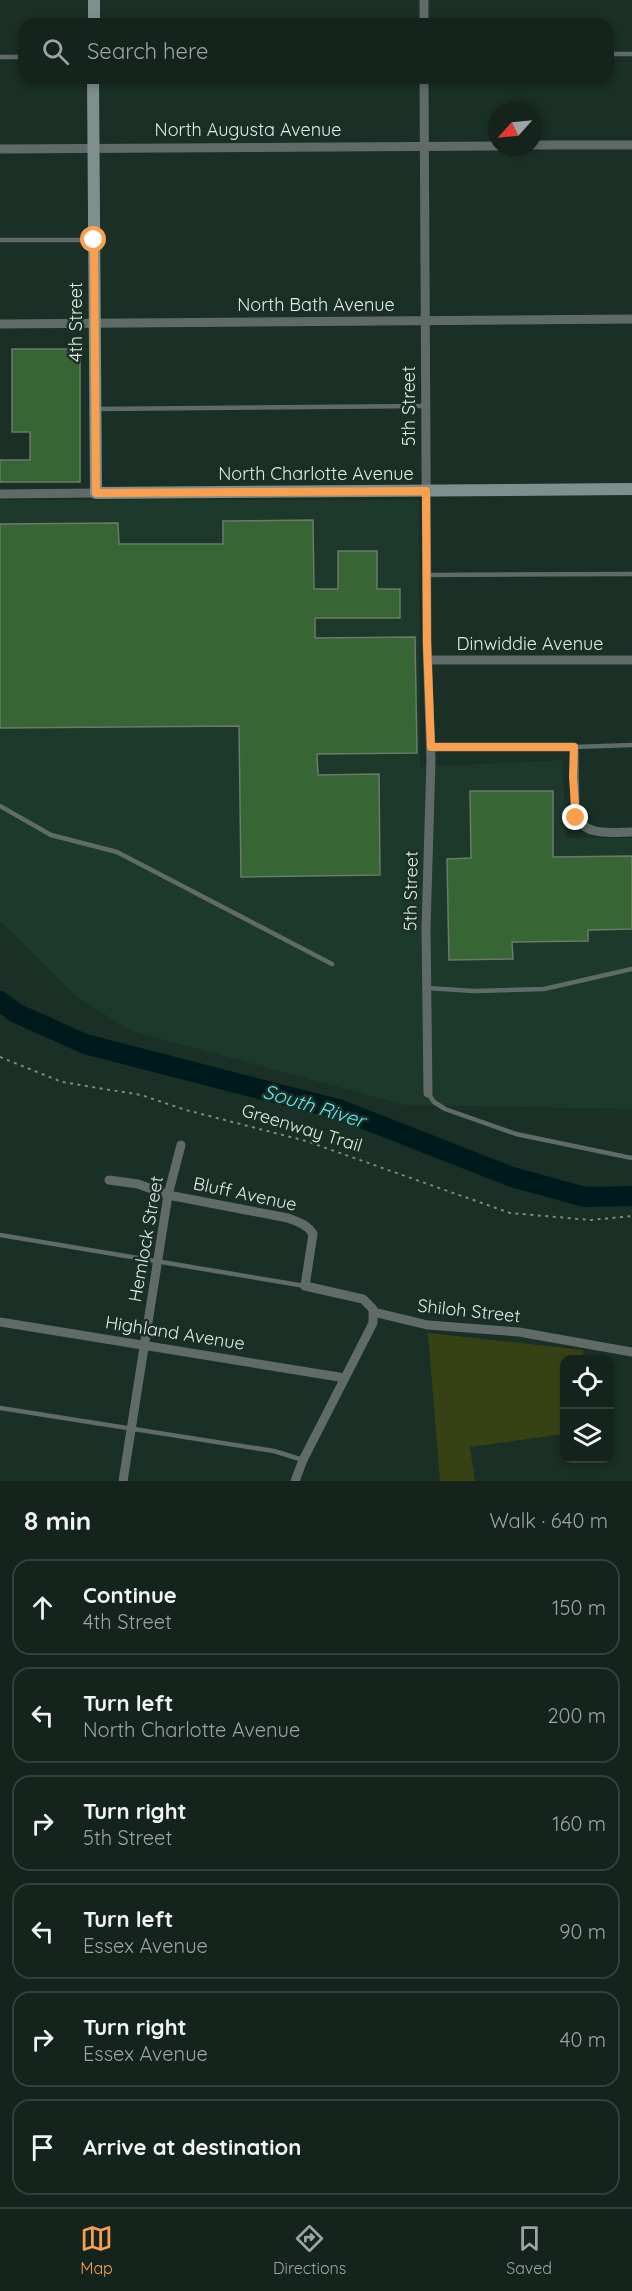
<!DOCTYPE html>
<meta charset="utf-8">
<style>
body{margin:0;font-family:Quicksand,sans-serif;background:#212f29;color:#f1f3f6}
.controls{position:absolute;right:18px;bottom:18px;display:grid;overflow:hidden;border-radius:12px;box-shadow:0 3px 9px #0003}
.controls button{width:54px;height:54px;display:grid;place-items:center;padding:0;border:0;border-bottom:2px solid #33403b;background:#14231c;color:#f1f3f6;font:30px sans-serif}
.compass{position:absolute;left:488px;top:102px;width:54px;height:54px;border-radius:50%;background:#14231c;box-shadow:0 3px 9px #0003;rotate:243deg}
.stop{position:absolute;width:18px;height:18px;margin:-14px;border:4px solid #fa9f4e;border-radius:50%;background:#fff}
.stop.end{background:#fa9f4e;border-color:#fff;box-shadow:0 2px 6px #0008}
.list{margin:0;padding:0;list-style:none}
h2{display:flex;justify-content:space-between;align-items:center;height:78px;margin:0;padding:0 24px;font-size:26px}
h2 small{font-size:20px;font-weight:400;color:#9da4a3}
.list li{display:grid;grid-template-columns:39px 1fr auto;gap:18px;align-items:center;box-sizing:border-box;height:96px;margin:0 12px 12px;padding:0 12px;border:2px solid #33403b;border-radius:18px}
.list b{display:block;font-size:22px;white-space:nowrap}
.list p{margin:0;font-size:20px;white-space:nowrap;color:#9da4a3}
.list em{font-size:20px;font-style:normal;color:#9da4a3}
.icon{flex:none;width:33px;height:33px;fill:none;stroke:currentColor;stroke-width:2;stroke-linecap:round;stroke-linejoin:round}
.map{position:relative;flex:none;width:632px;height:1481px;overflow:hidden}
.search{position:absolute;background:#14231c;box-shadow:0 3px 9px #0003;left:18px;right:18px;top:18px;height:66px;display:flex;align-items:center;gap:15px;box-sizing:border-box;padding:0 21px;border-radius:18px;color:#9da4a3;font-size:22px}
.sheet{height:726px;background:#14231c}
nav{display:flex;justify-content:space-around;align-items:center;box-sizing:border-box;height:84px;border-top:2px solid #33403b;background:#14231c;font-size:16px;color:#9da4a3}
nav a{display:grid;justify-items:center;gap:3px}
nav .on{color:#fa9f4e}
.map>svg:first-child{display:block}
</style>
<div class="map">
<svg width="632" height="1481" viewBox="0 0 632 1481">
<rect width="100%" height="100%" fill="#1a2f25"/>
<path fill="#1d392c" d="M 0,500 L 419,500 L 420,767 L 562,760 L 567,838 L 632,838 L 632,1109 L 405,1105 L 131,1031 L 77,997 L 0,921 Z"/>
<path fill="#374214" d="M 428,1333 L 583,1350 L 584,1359 L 564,1360 L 564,1434 L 470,1447 L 475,1481 L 440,1481 Z"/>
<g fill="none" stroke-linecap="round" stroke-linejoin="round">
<path stroke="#00191c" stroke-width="20" d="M 0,1001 L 16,1013 L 85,1044 L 341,1110 L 512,1177 L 585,1197 L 632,1196"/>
</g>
<path fill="#376533" stroke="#6b7a69" stroke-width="1.5" d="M 12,349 L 80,349 L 80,482 L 0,482 L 0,460 L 30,460 L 30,432 L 12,432 Z
M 313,520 L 314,589 L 338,589 L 338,551 L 377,551 L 377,589 L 400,589 L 400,618 L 315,618 L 315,638 L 415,637 L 417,753 L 317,754 L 318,775 L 379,774 L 380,875 L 241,877 L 239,726 L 0,728 L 0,524 L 118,523 L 119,544 L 223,544 L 223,521 Z
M 470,791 L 553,791 L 553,857 L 632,856 L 632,929 L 588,930 L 588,941 L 512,942 L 513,959 L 449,960 L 447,859 L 471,858 Z"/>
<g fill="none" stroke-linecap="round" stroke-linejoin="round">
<path stroke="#798a82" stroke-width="2" stroke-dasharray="3 4.5" stroke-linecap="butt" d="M 0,1057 L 62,1082 L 141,1095 L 186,1110 L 306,1141 L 510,1213 L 591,1220 L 632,1216"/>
<path stroke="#606b69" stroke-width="4.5" d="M 608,54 L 632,54
M 0,57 L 24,57
M 0,240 L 94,240
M 97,409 L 425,406
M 428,575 L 632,574
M 574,747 L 632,745
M 0,806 L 51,835 L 117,852 L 332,964
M 427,988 L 474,991 L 544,989 L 632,969
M 428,1093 L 434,1102 L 445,1109 L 516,1134 L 632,1158
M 0,1235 L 305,1286
M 0,1408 L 274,1451 L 303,1460"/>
<path stroke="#606b69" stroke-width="9" d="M 424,0 L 424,24
M 424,78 L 427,643 L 431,760 L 426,929 L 428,1093
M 533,145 L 632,145
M 0,149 L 497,146
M 0,324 L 632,319
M 0,494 L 96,493
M 428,660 L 632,660
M 431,747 L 574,747 L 575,812 C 582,838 612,832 632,832
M 109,1180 L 138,1184 L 168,1195 L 288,1218 C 298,1222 308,1225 313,1234 L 305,1286 L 363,1299 L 373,1309 L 373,1323 L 303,1460 L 295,1481
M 374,1312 L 428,1325 L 519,1332 L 632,1352
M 0,1322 L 345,1378
M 123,1481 L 168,1195 L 181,1145"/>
<path stroke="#7e908d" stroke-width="12" d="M 94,24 L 94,0
M 93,78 L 96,493 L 632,489"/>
</g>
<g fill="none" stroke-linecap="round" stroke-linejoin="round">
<path stroke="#fa9f4e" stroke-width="8" d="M 94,240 L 96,493 L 426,491 L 427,643 L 431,747 L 574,747 L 573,777 L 576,818"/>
</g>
<g text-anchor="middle" stroke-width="5" stroke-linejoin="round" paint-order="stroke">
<g font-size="18" fill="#dfece5" stroke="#1a2f25">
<text x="248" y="136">North Augusta Avenue</text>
<text x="316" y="311">North Bath Avenue</text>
<text transform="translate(76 322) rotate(-90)" y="6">4th Street</text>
<text transform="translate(409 406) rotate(-90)" y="6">5th Street</text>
<text x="316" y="480">North Charlotte Avenue</text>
<text x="530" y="650">Dinwiddie Avenue</text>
<text transform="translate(411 891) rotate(-89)" y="6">5th Street</text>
<text transform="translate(302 1128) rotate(17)" y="6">Greenway Trail</text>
<text transform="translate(245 1194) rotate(12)" y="6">Bluff Avenue</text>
<text transform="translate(146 1239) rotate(-80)" y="6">Hemlock Street</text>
<text transform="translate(469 1311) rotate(6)" y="6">Shiloh Street</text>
<text transform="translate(175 1333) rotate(9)" y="6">Highland Avenue</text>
</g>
<g font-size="20" font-style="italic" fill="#5aeaf7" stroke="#1a2f25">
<text transform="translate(314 1106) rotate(17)" y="7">South River</text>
</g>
</g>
</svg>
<div class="controls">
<button><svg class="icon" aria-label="locate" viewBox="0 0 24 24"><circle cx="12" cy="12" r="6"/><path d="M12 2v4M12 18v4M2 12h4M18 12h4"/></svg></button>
<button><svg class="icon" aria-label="layers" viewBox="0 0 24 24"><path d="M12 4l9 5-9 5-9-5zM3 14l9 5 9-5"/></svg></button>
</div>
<svg class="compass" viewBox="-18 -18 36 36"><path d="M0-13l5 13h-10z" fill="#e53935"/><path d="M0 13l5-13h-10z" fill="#9da4a3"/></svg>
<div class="stop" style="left:94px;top:240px"></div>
<div class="stop end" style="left:576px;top:818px"></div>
<div class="search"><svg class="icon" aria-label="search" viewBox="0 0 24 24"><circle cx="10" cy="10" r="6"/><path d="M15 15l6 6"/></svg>Search here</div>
</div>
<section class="sheet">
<h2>8 min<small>Walk · 640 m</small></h2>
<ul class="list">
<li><svg class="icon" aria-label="ahead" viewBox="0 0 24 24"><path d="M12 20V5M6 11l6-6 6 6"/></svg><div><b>Continue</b><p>4th Street</p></div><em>150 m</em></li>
<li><svg class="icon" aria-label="left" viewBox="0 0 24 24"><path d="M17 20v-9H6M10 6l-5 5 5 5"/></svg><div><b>Turn left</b><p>North Charlotte Avenue</p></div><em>200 m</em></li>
<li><svg class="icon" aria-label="right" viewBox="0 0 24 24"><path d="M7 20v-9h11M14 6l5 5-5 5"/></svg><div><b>Turn right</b><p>5th Street</p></div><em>160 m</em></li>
<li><svg class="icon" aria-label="left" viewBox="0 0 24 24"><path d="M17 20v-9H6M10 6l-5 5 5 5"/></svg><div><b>Turn left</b><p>Essex Avenue</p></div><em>90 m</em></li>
<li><svg class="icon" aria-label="right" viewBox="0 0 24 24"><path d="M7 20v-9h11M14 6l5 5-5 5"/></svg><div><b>Turn right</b><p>Essex Avenue</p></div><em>40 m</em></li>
<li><svg class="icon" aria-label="arrive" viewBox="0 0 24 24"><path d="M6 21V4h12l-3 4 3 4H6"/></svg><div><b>Arrive at destination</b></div></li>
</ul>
</section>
<nav>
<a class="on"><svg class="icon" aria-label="map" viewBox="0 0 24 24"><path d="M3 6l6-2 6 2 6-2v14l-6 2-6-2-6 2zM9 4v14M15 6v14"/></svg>Map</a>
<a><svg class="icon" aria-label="directions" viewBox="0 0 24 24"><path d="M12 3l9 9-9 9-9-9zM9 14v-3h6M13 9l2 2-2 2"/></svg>Directions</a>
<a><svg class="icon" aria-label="saved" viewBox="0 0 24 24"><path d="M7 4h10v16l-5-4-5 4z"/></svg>Saved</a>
</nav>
